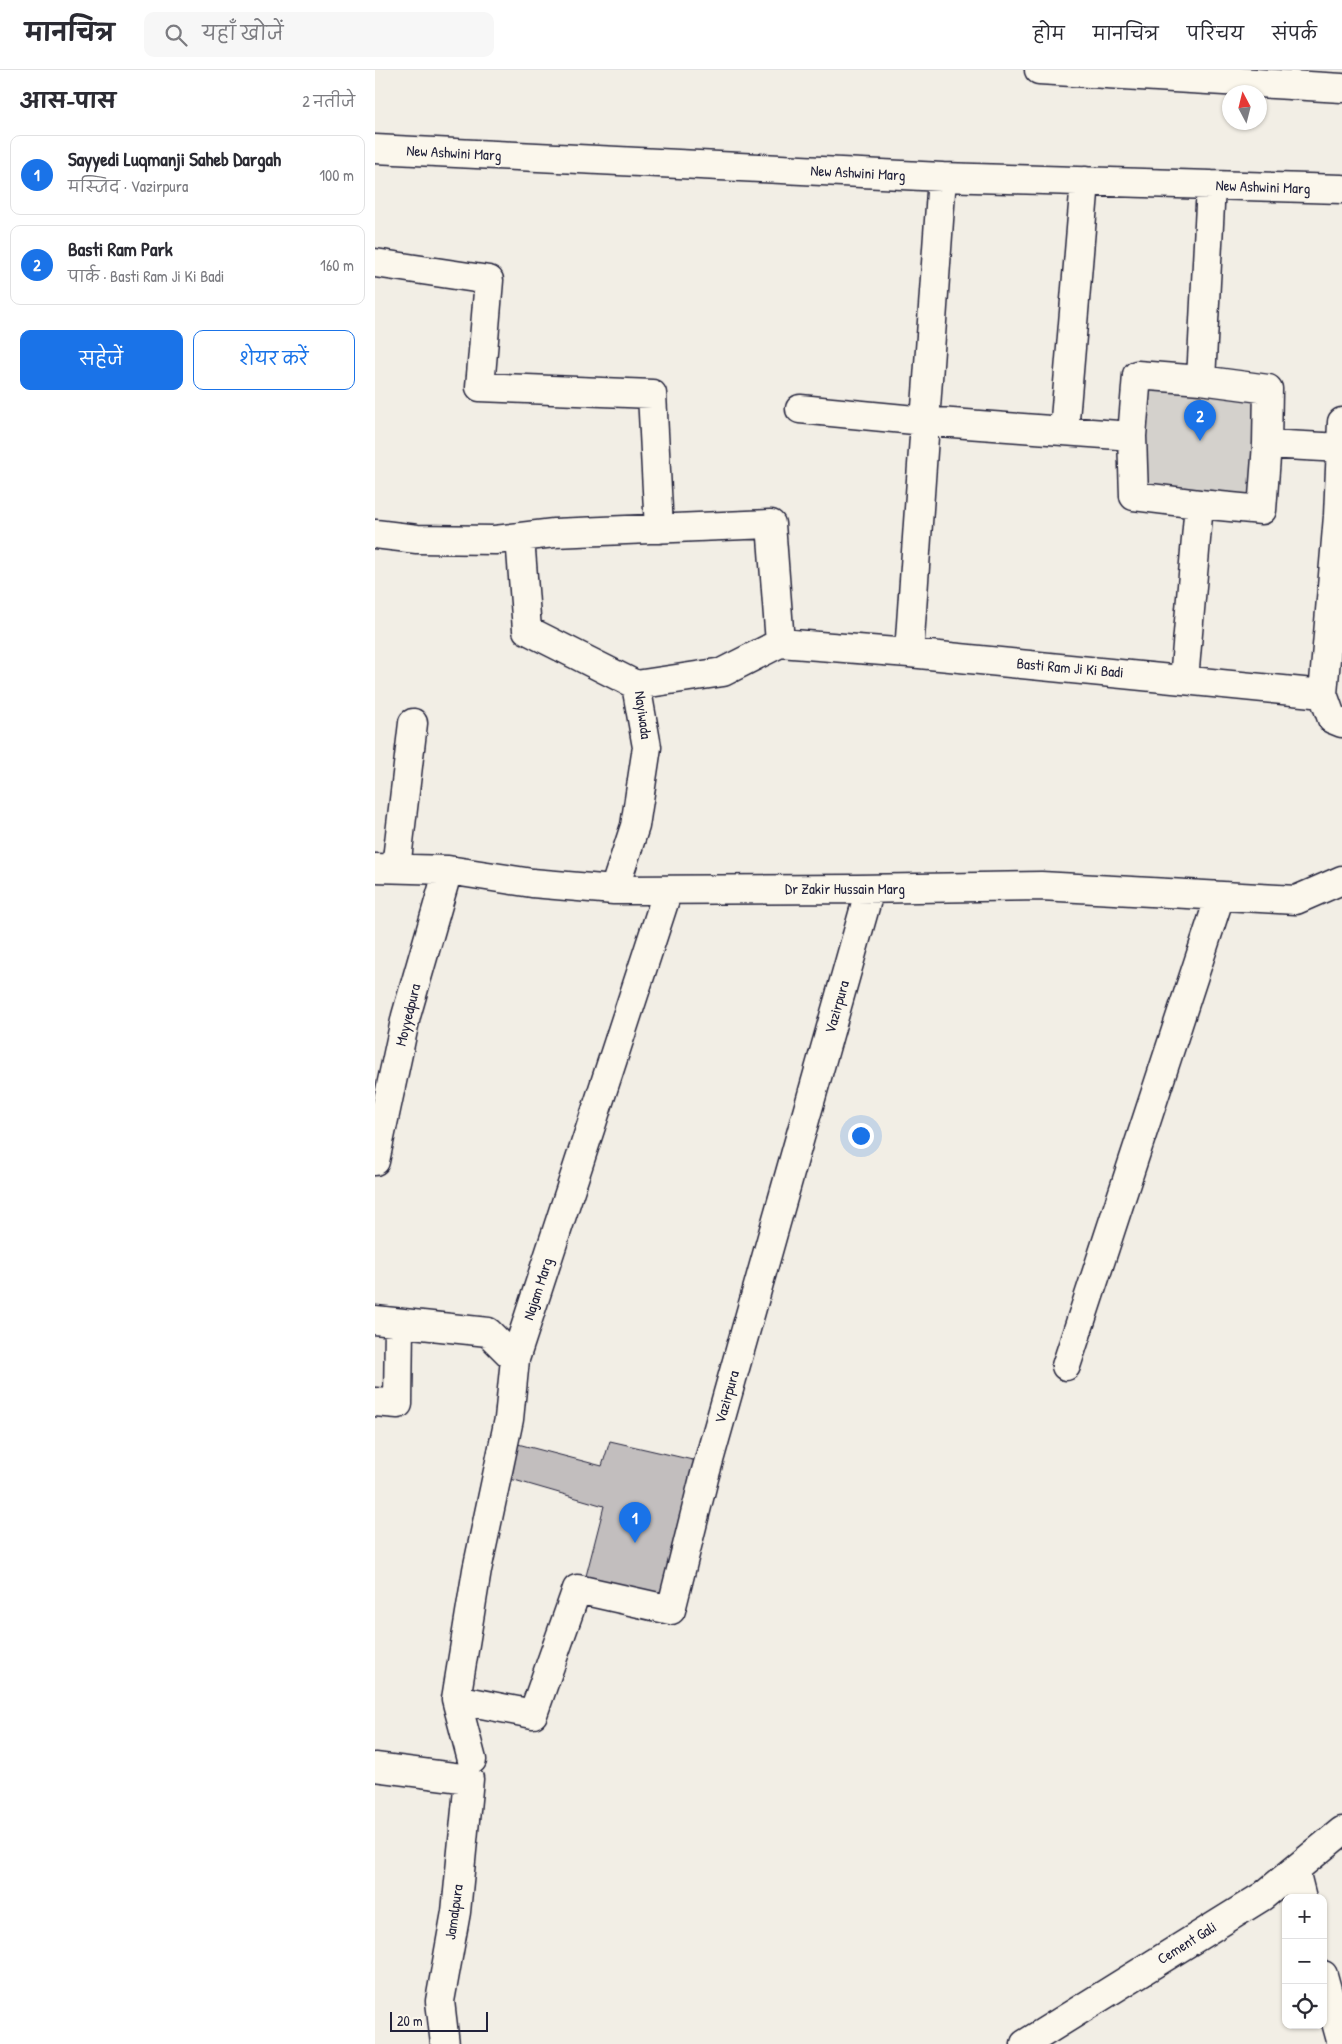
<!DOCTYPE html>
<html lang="hi">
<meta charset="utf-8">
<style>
body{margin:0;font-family:"Patrick Hand","Playpen Sans Deva",sans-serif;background:#f7f7f7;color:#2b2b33}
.controls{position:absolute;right:15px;bottom:15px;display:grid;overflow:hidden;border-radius:10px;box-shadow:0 1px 4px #0004}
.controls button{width:45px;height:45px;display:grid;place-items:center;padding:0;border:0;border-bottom:1px solid #e1e1e2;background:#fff;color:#2b2b33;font:25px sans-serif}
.compass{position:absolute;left:847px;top:15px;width:45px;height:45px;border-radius:50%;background:#fff;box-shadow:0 1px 4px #0004;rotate:353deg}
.scale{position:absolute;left:15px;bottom:12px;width:98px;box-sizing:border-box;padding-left:5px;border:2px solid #22223b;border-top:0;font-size:14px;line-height:18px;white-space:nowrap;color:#22223b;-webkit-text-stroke:4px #fbf7ec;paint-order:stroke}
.you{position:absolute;left:485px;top:1065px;width:18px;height:18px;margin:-12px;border:4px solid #fff;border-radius:50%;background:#1a73e8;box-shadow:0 0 0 8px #1a73e833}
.badge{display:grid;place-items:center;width:32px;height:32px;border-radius:50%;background:#1a73e8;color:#fff;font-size:16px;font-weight:700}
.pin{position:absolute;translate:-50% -41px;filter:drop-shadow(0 1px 2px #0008)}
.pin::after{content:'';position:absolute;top:26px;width:18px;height:15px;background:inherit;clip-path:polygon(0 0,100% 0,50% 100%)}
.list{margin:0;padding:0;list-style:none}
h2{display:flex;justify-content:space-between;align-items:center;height:65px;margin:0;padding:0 20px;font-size:21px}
h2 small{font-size:16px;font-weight:400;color:#7c7c81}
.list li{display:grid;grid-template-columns:32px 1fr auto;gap:15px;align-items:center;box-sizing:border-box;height:80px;margin:0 10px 10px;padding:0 10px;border:1px solid #e1e1e2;border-radius:10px}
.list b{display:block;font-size:19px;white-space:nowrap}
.list p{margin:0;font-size:16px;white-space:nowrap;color:#7c7c81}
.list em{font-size:16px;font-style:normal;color:#7c7c81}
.actions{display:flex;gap:10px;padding:15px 20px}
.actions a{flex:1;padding:11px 0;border:1px solid #1a73e8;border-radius:10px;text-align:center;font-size:18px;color:#1a73e8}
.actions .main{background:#1a73e8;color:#fff}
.icon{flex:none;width:28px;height:28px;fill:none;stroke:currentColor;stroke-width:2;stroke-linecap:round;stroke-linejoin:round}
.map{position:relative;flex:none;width:967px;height:1974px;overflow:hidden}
header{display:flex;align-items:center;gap:30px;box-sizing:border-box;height:70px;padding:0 25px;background:#fff;border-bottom:1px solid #e1e1e2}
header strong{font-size:24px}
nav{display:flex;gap:28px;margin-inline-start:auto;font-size:18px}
.search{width:350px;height:45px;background:#f7f7f7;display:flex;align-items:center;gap:12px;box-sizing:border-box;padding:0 18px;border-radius:10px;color:#7c7c81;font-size:19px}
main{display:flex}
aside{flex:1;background:#fff}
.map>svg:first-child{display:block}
</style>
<header>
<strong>मानचित्र</strong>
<div class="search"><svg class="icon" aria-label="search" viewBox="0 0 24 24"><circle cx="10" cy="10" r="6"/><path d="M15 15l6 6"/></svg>यहाँ खोजें</div>
<nav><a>होम</a><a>मानचित्र</a><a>परिचय</a><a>संपर्क</a></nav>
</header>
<main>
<aside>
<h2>आस-पास<small>2 नतीजे</small></h2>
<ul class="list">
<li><span class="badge">1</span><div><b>Sayyedi Luqmanji Saheb Dargah</b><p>मस्जिद · Vazirpura</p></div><em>100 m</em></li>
<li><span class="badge">2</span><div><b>Basti Ram Park</b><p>पार्क · Basti Ram Ji Ki Badi</p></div><em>160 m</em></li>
</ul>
<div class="actions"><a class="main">सहेजें</a><a>शेयर करें</a></div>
</aside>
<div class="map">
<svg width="967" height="1974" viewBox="0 0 967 1974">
<rect width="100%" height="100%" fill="#f2eee5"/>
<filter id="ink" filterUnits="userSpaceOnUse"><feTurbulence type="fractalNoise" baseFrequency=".02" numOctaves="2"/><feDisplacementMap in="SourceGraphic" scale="10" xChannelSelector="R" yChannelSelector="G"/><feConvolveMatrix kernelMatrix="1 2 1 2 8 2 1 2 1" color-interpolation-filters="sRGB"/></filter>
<g filter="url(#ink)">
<path fill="#d4d1cc" stroke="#7b7a84" d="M 771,315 L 882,325 L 879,428 L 768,418 Z"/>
<path fill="#c2bebe" stroke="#22223b" d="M 235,1371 L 322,1391 L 287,1529 L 210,1510 L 229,1436 L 129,1407 L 139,1373 L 227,1396 Z"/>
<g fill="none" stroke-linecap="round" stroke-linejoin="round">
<g stroke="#22223b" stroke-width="31">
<path id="minor" d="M 0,79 L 567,107 L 967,119
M 0,193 L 114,210 L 105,317 L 277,324 L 284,459
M 826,310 L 893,319 L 892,374
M 425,339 L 550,351 L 757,366 L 759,426 L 824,434
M 689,361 L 710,111
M 757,366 L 762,305 L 826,310 L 836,115
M 0,464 L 42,469 L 120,470 L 179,463 L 396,454 L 405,573
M 145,467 L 152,560 L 261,615
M 405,573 L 534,583 L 948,624 L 957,649 L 967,653
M 534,583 L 567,107
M 809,610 L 824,434 L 887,440 L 892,374 L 967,378
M 948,624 L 963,446 L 967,352
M 0,798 L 73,800 L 157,813 L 239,820 L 482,819 L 666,816 L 921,830 L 967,810
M 21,798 L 38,653
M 239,820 L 260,756 L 272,677 L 261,615 L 348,602 L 405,573
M 0,1091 L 31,946 L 73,800
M 0,1250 L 113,1262 L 140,1289
M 691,1296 L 845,826
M 0,1332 L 23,1334 L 24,1253
M 81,1629 L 158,1644 L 202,1519 L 296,1540 L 329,1408 L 495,819
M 97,1690 L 81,1629 L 102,1500 L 134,1349 L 140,1289 L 293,820
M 0,1697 L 94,1709 L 81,1842 L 65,1931 L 70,1974
M 920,1800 L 927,1828
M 948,1905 L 967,1974
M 650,1974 L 888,1826 L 967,1761"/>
</g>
<g stroke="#22223b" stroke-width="31">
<path id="major" d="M 664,0 L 967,18"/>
</g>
<use href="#minor" stroke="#fbf7ec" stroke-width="28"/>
<use href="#major" stroke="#fbf7ec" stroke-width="28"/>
</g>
</g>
<g text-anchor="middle" stroke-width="4" stroke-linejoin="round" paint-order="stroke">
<g font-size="15" fill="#22223b" stroke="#fbf7ec">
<text transform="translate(79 83) rotate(3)" y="5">New Ashwini Marg</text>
<text transform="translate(483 103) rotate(3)" y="5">New Ashwini Marg</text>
<text transform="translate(888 117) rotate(2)" y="5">New Ashwini Marg</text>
<text transform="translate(695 598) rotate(5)" y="5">Basti Ram Ji Ki Badi</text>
<text transform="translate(268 645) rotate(82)" y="5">Nayiwada</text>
<text x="470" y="824">Dr Zakir Hussain Marg</text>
<text transform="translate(462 937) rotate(-74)" y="5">Vazirpura</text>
<text transform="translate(33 945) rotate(-76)" y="5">Moyyedpura</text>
<text transform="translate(163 1219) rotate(-72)" y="5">Najam Marg</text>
<text transform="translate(352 1327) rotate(-74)" y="5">Vazirpura</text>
<text transform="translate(79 1842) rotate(-82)" y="5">Jamalpura</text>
<text transform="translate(812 1873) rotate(-32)" y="5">Cement Gali</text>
</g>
</g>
</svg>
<div class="controls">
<button>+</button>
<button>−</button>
<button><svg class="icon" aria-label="locate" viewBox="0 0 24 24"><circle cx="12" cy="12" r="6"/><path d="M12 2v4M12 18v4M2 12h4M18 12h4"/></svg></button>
</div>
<svg class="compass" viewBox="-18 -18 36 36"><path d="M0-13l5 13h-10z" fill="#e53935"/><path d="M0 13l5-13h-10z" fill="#7c7c81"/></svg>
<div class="scale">20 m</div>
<div class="you"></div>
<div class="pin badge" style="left:260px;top:1473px">1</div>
<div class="pin badge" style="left:825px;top:371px">2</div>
</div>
</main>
